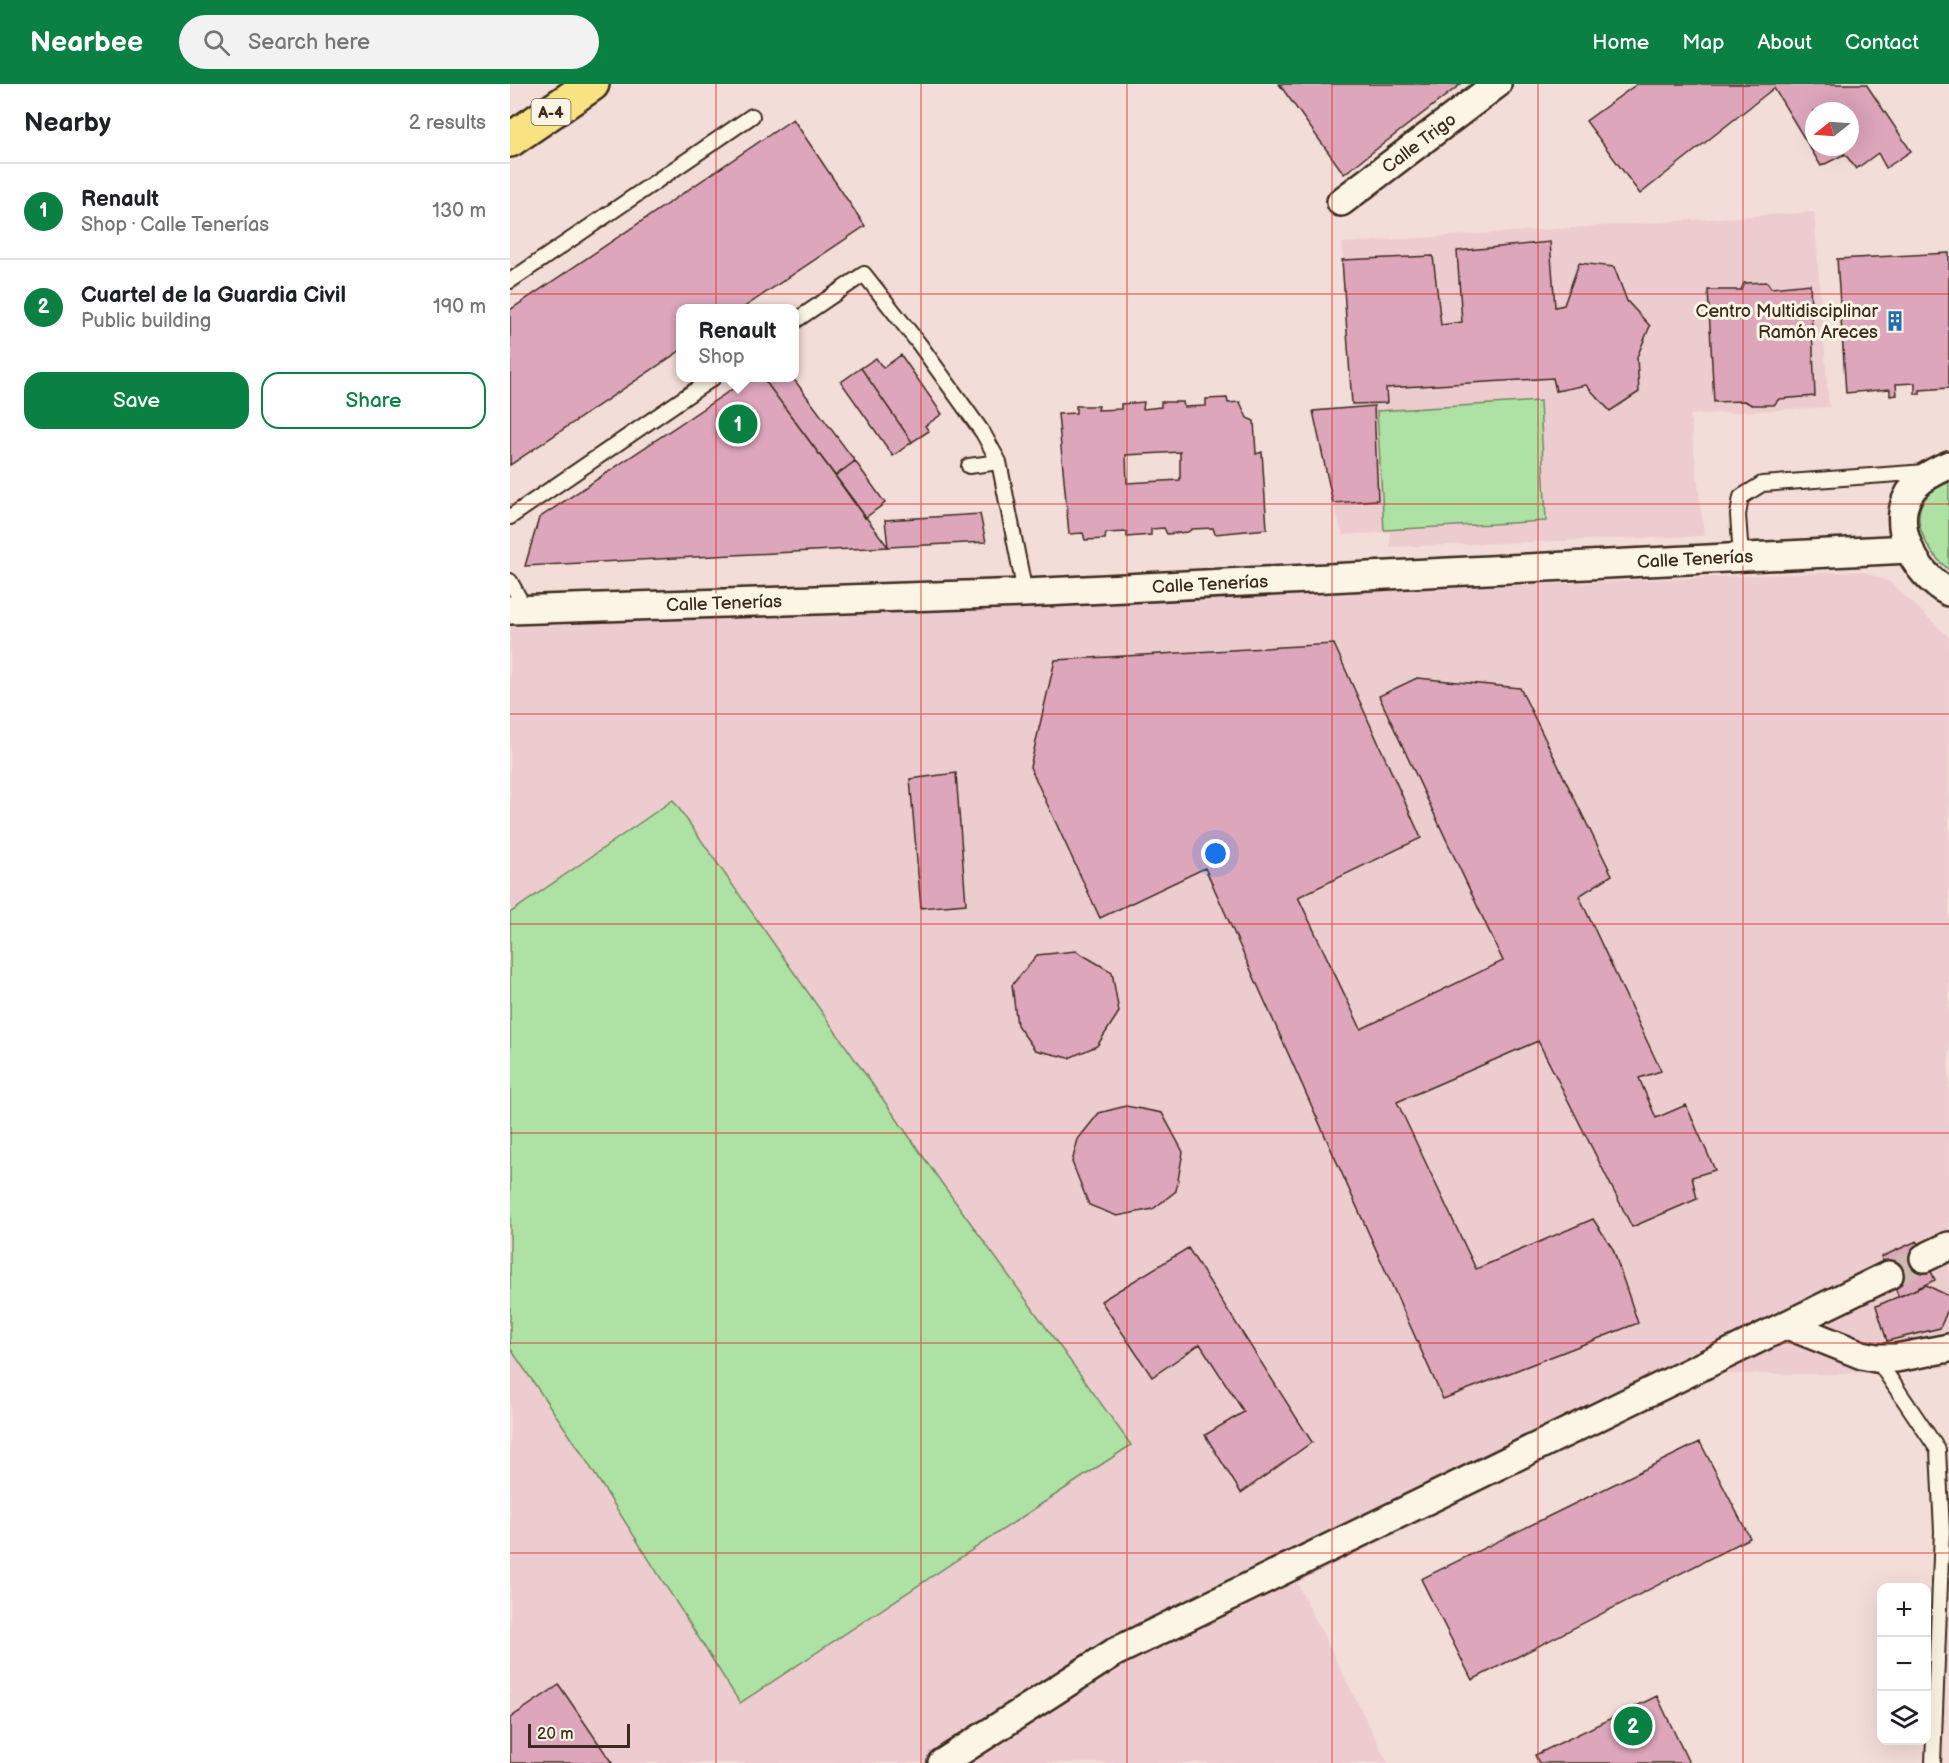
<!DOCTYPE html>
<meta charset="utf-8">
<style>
body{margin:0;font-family:"Balsamiq Sans",sans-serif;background:#f2f2f2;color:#202124}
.controls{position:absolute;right:18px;bottom:18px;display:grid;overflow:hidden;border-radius:12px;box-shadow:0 6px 24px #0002}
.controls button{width:54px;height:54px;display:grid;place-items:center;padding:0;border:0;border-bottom:2px solid #e0e0e0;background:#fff;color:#202124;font:30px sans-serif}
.compass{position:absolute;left:1295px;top:18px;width:54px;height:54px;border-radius:50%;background:#fff;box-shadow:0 6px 24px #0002;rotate:253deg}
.scale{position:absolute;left:18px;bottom:15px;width:102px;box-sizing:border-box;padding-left:6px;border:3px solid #3b2a1e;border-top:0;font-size:16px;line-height:21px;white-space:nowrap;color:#3b2a1e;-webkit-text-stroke:4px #fcf5e5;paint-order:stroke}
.you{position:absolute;left:706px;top:770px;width:21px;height:21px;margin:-15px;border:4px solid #fff;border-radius:50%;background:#1a73e8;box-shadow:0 0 0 9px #1a73e833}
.badge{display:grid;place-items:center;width:39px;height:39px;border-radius:50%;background:#0b8043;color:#fff;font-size:20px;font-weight:700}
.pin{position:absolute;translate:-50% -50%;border:3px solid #fff;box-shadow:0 2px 6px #0006}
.popup{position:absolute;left:166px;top:220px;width:123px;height:78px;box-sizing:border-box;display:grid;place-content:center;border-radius:12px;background:#fff;filter:drop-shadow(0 2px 4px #0005);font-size:20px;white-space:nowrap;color:#757577}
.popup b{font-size:22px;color:#202124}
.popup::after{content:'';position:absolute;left:50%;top:100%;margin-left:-12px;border:12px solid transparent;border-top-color:#fff}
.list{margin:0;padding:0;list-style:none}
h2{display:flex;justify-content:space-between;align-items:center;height:78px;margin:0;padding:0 24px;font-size:26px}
h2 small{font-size:20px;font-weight:400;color:#757577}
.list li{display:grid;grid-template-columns:39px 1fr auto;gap:18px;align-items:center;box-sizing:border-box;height:96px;padding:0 24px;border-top:2px solid #e0e0e0}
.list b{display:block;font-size:22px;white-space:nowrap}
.list p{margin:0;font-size:20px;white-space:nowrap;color:#757577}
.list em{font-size:20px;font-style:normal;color:#757577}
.actions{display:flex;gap:12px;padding:18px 24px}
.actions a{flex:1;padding:14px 0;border:2px solid #0b8043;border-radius:18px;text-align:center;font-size:21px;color:#0b8043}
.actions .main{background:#0b8043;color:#fff}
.icon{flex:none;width:33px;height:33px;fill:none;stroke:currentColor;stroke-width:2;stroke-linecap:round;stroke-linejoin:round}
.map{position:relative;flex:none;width:1439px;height:1679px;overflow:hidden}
header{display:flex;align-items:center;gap:36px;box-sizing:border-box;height:84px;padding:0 30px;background:#0b8043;color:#fff}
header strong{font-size:28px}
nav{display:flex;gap:33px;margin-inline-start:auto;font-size:21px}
.search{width:420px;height:54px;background:#f2f2f2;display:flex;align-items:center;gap:15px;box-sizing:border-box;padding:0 21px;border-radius:33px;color:#757577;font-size:22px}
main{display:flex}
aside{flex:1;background:#fff}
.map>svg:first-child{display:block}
</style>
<header>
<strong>Nearbee</strong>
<div class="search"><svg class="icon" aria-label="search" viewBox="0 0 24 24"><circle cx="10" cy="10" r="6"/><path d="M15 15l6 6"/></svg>Search here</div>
<nav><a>Home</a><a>Map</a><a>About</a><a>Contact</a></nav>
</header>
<main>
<aside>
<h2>Nearby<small>2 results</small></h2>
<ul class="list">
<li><span class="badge">1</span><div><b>Renault</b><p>Shop · Calle Tenerías</p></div><em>130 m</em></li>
<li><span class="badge">2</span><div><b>Cuartel de la Guardia Civil</b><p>Public building</p></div><em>190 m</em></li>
</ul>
<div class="actions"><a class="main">Save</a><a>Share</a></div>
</aside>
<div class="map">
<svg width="1439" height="1679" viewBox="0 0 1439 1679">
<rect width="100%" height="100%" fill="#f3ddd8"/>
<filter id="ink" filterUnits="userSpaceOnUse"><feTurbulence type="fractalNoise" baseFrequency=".0167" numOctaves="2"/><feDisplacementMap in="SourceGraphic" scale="12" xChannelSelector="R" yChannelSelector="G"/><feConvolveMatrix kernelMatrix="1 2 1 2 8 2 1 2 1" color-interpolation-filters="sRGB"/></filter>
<g filter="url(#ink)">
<path fill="#edcccf" d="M 1304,128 L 1319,323 L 1180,331 L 1194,452 L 880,463 L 880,448 L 833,451 L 823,419 L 803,327 L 841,323 L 832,159 Z
M 1351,487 L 1380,498 L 1439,553 L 1439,1283 L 1333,1290 L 1208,1290 L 787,1499 L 878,1679 L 0,1679 L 0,543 Z"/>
<path fill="#aee2a4" stroke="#748661" stroke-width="1.5" d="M 1030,317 L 1036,437 L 874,446 L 867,327 Z
M 1439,398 L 1439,486 C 1419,470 1396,434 1418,411 C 1423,405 1432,402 1439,398 Z
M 163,716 L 431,1098 L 621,1361 L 230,1619 L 67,1362 L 0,1264 L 0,829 Z"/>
<path fill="#dea6ba" stroke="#3b2a1e" stroke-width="1.5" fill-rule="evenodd" d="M 769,0 L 951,0 L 834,90 Z
M 1127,0 L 1356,0 L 1401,67 L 1376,84 L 1368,69 L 1346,85 L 1335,70 L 1311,82 L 1264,4 L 1130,110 L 1076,37 ZM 1304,27 L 1340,27 L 1340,63 L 1304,63 Z
M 283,35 L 355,142 L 233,224 L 171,224 L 171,266 L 0,381 L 0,226 Z
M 1040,158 L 1045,223 L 1054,221 L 1069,179 L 1104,183 L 1117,217 L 1140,242 L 1127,273 L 1129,308 L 1100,327 L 1076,301 L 1046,307 L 1043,294 L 876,304 L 877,319 L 842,320 L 832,176 L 923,172 L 931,241 L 952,238 L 947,167 Z
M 1439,169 L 1439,304 L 1410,306 L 1410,310 L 1405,310 L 1405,299 L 1386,300 L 1387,311 L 1380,312 L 1380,305 L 1336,309 L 1327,175 Z
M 1257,198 L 1261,204 L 1300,200 L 1305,312 L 1269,315 L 1264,321 L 1242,321 L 1234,317 L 1204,318 L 1198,206 L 1231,206 L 1234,199 Z
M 391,271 L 432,330 L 415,342 L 419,347 L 402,358 L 351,284 L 366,274 L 373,284 Z
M 351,284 L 402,358 L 383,372 L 331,298 Z
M 239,294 L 253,294 L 378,463 L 15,482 L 29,434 Z
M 253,294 L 283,294 L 345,377 L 325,392 Z
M 717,314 L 718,319 L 730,318 L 737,334 L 744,337 L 746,370 L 752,368 L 757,445 L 705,450 L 703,444 L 682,445 L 678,448 L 657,450 L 654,444 L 641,445 L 641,451 L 617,453 L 617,448 L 596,449 L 595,455 L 575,456 L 573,449 L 559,450 L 548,330 L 566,329 L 566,322 L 589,322 L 588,326 L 611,325 L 611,320 L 634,318 L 633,325 L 651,323 L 651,318 L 673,318 L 674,323 L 696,322 L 696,315 ZM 670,368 L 670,396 L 617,399 L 616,371 Z
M 864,322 L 868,416 L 823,419 L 803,327 Z
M 345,377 L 375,419 L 355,434 L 325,392 Z
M 470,430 L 476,458 L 378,463 L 375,436 Z
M 824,560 L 911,754 L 788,813 L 851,945 L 993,877 L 869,612 L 907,594 L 1010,604 L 1102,791 L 1069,812 L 1151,987 L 1129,994 L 1146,1034 L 1176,1021 L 1205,1086 L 1182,1093 L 1187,1115 L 1122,1143 L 1028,957 L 887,1018 L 966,1185 L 1083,1135 L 1103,1165 L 1128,1239 L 933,1315 L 695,784 L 590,834 L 520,683 L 545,576 Z
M 446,689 L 456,820 L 411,824 L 400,695 Z
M 566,867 L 602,888 L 609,928 L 587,962 L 559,974 L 525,966 L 507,941 L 502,901 L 527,871 Z
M 616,1022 L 652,1029 L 673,1068 L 666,1107 L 643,1125 L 607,1132 L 579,1121 L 562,1078 L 568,1055 L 589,1029 Z
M 1407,1157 L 1425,1196 L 1389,1213 L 1371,1173 Z
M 678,1164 L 802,1358 L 731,1409 L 695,1351 L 734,1328 L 690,1260 L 642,1293 L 591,1217 Z
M 1416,1201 L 1439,1212 L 1439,1223 L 1430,1244 L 1377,1257 L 1366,1222 Z
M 1190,1358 L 1240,1454 L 962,1596 L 911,1495 Z
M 49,1601 L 102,1679 L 0,1679 L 0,1634 Z
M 1147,1612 L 1179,1679 L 1029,1679 L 1025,1671 Z"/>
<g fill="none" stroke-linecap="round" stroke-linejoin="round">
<path stroke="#ceb9b3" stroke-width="27" stroke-dasharray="27 14" stroke-linecap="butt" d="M 1379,1191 L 1414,1174"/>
<g stroke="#3b2a1e" stroke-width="18">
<path id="lane" d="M 0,197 L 242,32
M 285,237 L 354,190 L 410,261 L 473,349 L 489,378 L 515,509
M 459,382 L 489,378
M 0,433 L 203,294
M 1231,472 L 1228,431 L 1231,413 L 1252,400 L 1416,388
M 0,497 L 15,525
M 1366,1274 L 1428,1366 L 1432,1447 L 1423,1679"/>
</g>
<g stroke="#3b2a1e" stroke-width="32">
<path id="street" d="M 831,118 L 987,0
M 1439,381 C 1427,386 1413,393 1404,403 C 1376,436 1404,491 1439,508
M 0,526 L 515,509 L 1399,465
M 1414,1174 L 1439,1162
M 1277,1241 L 1352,1271 L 1366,1274 L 1386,1274 L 1439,1264
M 432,1679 L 605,1568 L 1379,1191"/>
</g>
<g stroke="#3b2a1e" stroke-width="38">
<path id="highway" d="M 0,56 L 82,0"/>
</g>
<use href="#lane" stroke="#fcf5e5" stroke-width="14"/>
<use href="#street" stroke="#fcf5e5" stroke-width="27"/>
<use href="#highway" stroke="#f8e281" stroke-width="33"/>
</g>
</g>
<path fill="none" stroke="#d62828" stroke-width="1.5" stroke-opacity="0.55" d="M 206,0 L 206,1679M 411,0 L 411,1679M 617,0 L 617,1679M 822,0 L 822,1679M 1028,0 L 1028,1679M 1233,0 L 1233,1679M 0,210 L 1439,210M 0,420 L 1439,420M 0,630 L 1439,630M 0,840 L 1439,840M 0,1049 L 1439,1049M 0,1259 L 1439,1259M 0,1469 L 1439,1469"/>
<defs>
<g id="building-bare" transform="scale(1.62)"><path d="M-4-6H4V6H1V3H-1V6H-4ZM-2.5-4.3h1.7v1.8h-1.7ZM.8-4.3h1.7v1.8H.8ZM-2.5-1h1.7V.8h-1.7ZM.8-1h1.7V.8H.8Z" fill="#1f6fb2" stroke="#fcf5e5" stroke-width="2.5" paint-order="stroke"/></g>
</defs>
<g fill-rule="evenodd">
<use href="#building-bare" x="1385" y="237"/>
</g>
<g text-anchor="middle" stroke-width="6" stroke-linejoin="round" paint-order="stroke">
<rect fill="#fcf5e5" stroke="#75675a" stroke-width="1.5" x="21.5" y="15" width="39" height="26" rx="4.5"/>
<g font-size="16" font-weight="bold" fill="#3b2a1e">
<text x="41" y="34">A-4</text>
</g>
<g font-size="18" fill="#3b2a1e" stroke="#fcf5e5">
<text transform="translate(909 59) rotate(-37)" y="6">Calle Trigo</text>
<text transform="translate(1185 475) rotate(-3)" y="6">Calle Tenerías</text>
<text transform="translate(700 500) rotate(-3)" y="6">Calle Tenerías</text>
<text transform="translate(214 519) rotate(-2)" y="6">Calle Tenerías</text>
</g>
<g font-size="18" fill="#3b2a1e" stroke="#fcf5e5" text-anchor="end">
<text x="1368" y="233">Centro Multidisciplinar<tspan x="1368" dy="21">Ramón Areces</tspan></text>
</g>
</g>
</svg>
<div class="controls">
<button>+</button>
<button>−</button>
<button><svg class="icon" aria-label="layers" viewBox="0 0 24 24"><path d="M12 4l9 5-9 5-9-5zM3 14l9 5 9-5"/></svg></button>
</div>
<svg class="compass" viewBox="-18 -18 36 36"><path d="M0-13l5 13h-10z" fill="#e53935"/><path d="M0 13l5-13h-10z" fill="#757577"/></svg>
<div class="scale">20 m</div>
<div class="you"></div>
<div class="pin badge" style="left:228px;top:340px">1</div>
<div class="popup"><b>Renault</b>Shop</div>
<div class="pin badge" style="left:1123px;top:1642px">2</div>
</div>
</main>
